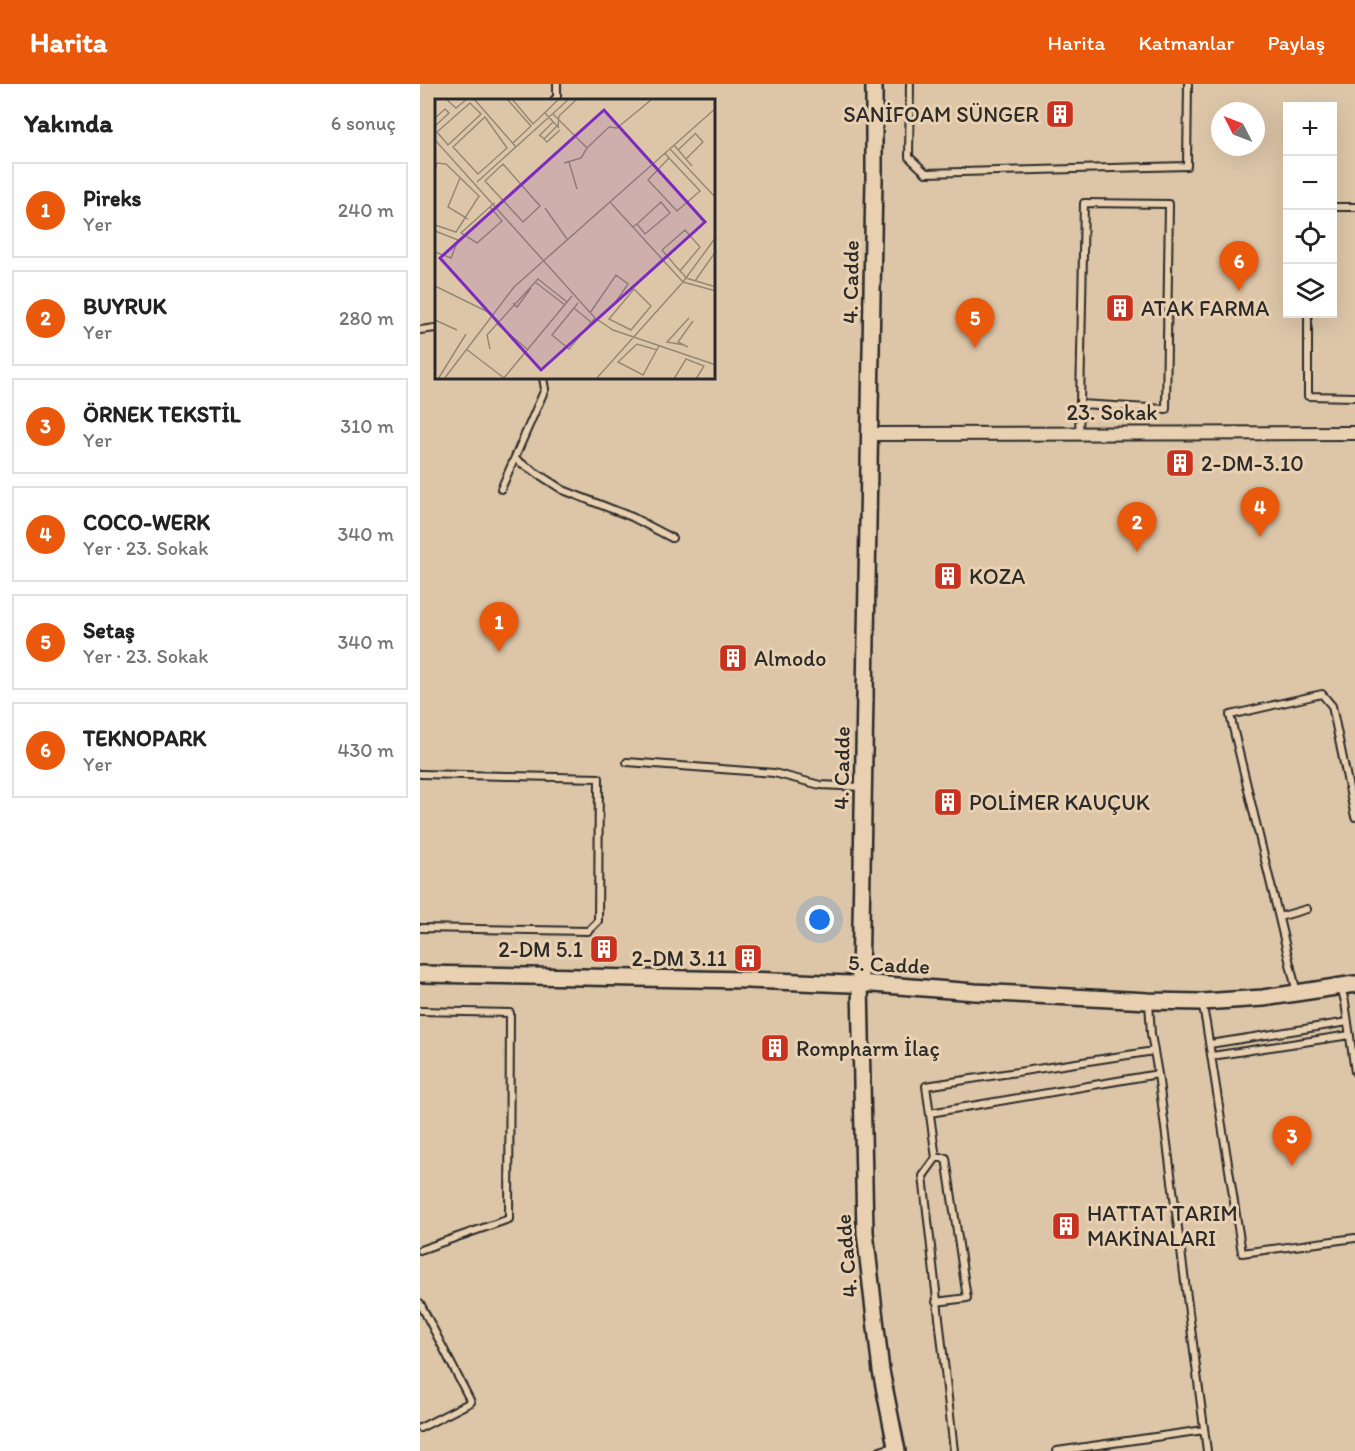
<!DOCTYPE html>
<html lang="tr">
<meta charset="utf-8">
<style>
body{margin:0;font-family:Itim,sans-serif;background:#f6f6f6;color:#222}
.controls{position:absolute;right:18px;top:18px;display:grid;overflow:hidden;border-radius:0px;box-shadow:0 6px 24px #0002}
.controls button{width:54px;height:54px;display:grid;place-items:center;padding:0;border:0;border-bottom:2px solid #e0e0e0;background:#fff;color:#222;font:30px sans-serif}
.compass{position:absolute;left:791px;top:18px;width:54px;height:54px;border-radius:50%;background:#fff;box-shadow:0 6px 24px #0002;rotate:312deg}
.you{position:absolute;left:400px;top:836px;width:21px;height:21px;margin:-15px;border:4px solid #fff;border-radius:50%;background:#1a73e8;box-shadow:0 0 0 9px #1a73e833}
.badge{display:grid;place-items:center;width:39px;height:39px;border-radius:50%;background:#ea580c;color:#fff;font-size:20px;font-weight:700}
.pin{position:absolute;translate:-50% -50px;filter:drop-shadow(0 2px 3px #0008)}
.pin::after{content:'';position:absolute;top:32px;width:21px;height:18px;background:inherit;clip-path:polygon(0 0,100% 0,50% 100%)}
.list{margin:0;padding:0;list-style:none}
h2{display:flex;justify-content:space-between;align-items:center;height:78px;margin:0;padding:0 24px;font-size:26px}
h2 small{font-size:20px;font-weight:400;color:#767676}
.list li{display:grid;grid-template-columns:39px 1fr auto;gap:18px;align-items:center;box-sizing:border-box;height:96px;margin:0 12px 12px;padding:0 12px;border:2px solid #e0e0e0;border-radius:0px}
.list b{display:block;font-size:22px;white-space:nowrap}
.list p{margin:0;font-size:20px;white-space:nowrap;color:#767676}
.list em{font-size:20px;font-style:normal;color:#767676}
.icon{flex:none;width:33px;height:33px;fill:none;stroke:currentColor;stroke-width:2;stroke-linecap:round;stroke-linejoin:round}
.map{position:relative;flex:none;width:935px;height:1367px;overflow:hidden}
header{display:flex;align-items:center;gap:36px;box-sizing:border-box;height:84px;padding:0 30px;background:#ea580c;color:#fff}
header strong{font-size:28px}
nav{display:flex;gap:33px;margin-inline-start:auto;font-size:21px}
main{display:flex}
aside{flex:1;background:#fff}
.map>svg:first-child{display:block}
</style>
<header>
<strong>Harita</strong>
<nav><a>Harita</a><a>Katmanlar</a><a>Paylaş</a></nav>
</header>
<main>
<aside>
<h2>Yakında<small>6 sonuç</small></h2>
<ul class="list">
<li><span class="badge">1</span><div><b>Pireks</b><p>Yer</p></div><em>240 m</em></li>
<li><span class="badge">2</span><div><b>BUYRUK</b><p>Yer</p></div><em>280 m</em></li>
<li><span class="badge">3</span><div><b>ÖRNEK TEKSTİL</b><p>Yer</p></div><em>310 m</em></li>
<li><span class="badge">4</span><div><b>COCO-WERK</b><p>Yer · 23. Sokak</p></div><em>340 m</em></li>
<li><span class="badge">5</span><div><b>Setaş</b><p>Yer · 23. Sokak</p></div><em>340 m</em></li>
<li><span class="badge">6</span><div><b>TEKNOPARK</b><p>Yer</p></div><em>430 m</em></li>
</ul>
</aside>
<div class="map">
<svg width="935" height="1367" viewBox="0 0 935 1367">
<rect width="100%" height="100%" fill="#ddc6a8"/>
<filter id="ink" filterUnits="userSpaceOnUse"><feTurbulence type="fractalNoise" baseFrequency=".0167" numOctaves="2"/><feDisplacementMap in="SourceGraphic" scale="12" xChannelSelector="R" yChannelSelector="G"/><feConvolveMatrix kernelMatrix="1 2 1 2 8 2 1 2 1" color-interpolation-filters="sRGB"/></filter>
<g filter="url(#ink)">
<g fill="none" stroke-linecap="round" stroke-linejoin="round">
<g stroke="#2b2b2b" stroke-width="10">
<path id="service" d="M 490,0 L 489,73 L 506,89 L 767,82 L 768,0
M 134,16 L 137,13 L 137,0
M 912,123 L 935,123
M 888,230 L 888,312 L 935,313
M 0,246 L 16,244
M 659,349 L 660,320 L 746,325 L 749,120 L 664,119 L 660,320
M 95,375 L 143,406 L 212,433 L 252,454
M 81,405 L 125,305 L 123,294
M 207,678 L 354,689 L 400,701 L 443,703
M 0,690 L 179,694 L 178,837 L 168,847 L 0,844
M 859,833 L 887,825
M 921,903 L 925,918 L 935,988
M 877,909 L 810,631 L 902,610 L 912,622 L 935,733
M 729,918 L 731,950 L 738,990 L 787,1367
M 782,918 L 786,939 L 822,1169 L 935,1154
M 0,927 L 90,929 L 89,1135 L 0,1166
M 790,960 L 928,938
M 792,972 L 930,951
M 510,1029 L 738,990
M 516,1074 L 526,1074 L 547,1214 L 516,1218
M 0,1219 L 51,1318 L 0,1344
M 460,1367 L 476,1362
M 534,1367 L 503,1092 L 516,1074 L 506,1002 L 734,967
M 637,1367 L 784,1346"/>
</g>
<g stroke="#2b2b2b" stroke-width="16">
<path id="minor" d="M 450,350 L 935,349"/>
</g>
<g stroke="#2b2b2b" stroke-width="20">
<path id="tertiary" d="M 454,0 L 454,95 L 440,899 L 445,1148 L 461,1287 L 477,1367
M 0,890 L 327,896 L 430,900 L 440,899 L 555,908 L 728,917 L 782,918 L 843,914 L 935,900"/>
</g>
<use href="#service" stroke="#e8d0b0" stroke-width="6"/>
<use href="#minor" stroke="#e8d0b0" stroke-width="12"/>
<use href="#tertiary" stroke="#e8d0b0" stroke-width="15"/>
</g>
</g>
<defs>
<g id="building-square" transform="scale(1.5)"><rect x="-9" y="-9" width="18" height="18" rx="4" fill="#c8321e" stroke="#e8d0b0"/><path d="M-4-6H4V6H1V3H-1V6H-4ZM-2.5-4.3h1.7v1.8h-1.7ZM.8-4.3h1.7v1.8H.8ZM-2.5-1h1.7V.8h-1.7ZM.8-1h1.7V.8H.8Z" fill="#fff"/></g>
</defs>
<g fill-rule="evenodd">
<use href="#building-square" x="640" y="30"/>
<use href="#building-square" x="700" y="224"/>
<use href="#building-square" x="760" y="379"/>
<use href="#building-square" x="528" y="492"/>
<use href="#building-square" x="313" y="574"/>
<use href="#building-square" x="528" y="718"/>
<use href="#building-square" x="184" y="865"/>
<use href="#building-square" x="328" y="874"/>
<use href="#building-square" x="355" y="964"/>
<use href="#building-square" x="646" y="1142"/>
</g>
<g text-anchor="middle" stroke-width="6" stroke-linejoin="round" paint-order="stroke">
<g font-size="22" fill="#2b2b2b" stroke="#e8d0b0" text-anchor="start">
<text x="619" y="38" text-anchor="end">SANİFOAM SÜNGER</text>
<text x="721" y="232">ATAK FARMA</text>
<text x="781" y="387">2-DM-3.10</text>
<text x="549" y="500">KOZA</text>
<text x="334" y="582">Almodo</text>
<text x="549" y="726">POLİMER KAUÇUK</text>
<text x="163" y="873" text-anchor="end">2-DM 5.1</text>
<text x="307" y="882" text-anchor="end">2-DM 3.11</text>
<text x="376" y="972">Rompharm İlaç</text>
<text x="667" y="1137">HATTAT TARIM<tspan x="667" dy="25">MAKİNALARI</tspan></text>
</g>
<g font-size="22" fill="#2b2b2b" stroke="#e8d0b0">
<text transform="translate(430 198) rotate(-89)" y="8">4. Cadde</text>
<text x="692" y="336">23. Sokak</text>
<text transform="translate(421 684) rotate(-89)" y="8">4. Cadde</text>
<text transform="translate(469 880) rotate(3)" y="8">5. Cadde</text>
<text transform="translate(426 1172) rotate(-95)" y="8">4. Cadde</text>
</g>
</g>
<g transform="translate(15 15)">
<rect width="280" height="280" fill="#ddc6a8"/>
<path fill="none" stroke="#968876" stroke-width="1.5" d="M 11,0 L 21,9 L 32,0M 39,0 L 81,48M 72,0 L 96,27 L 78,44M 77,0 L 98,25 L 124,0M 35,4 L 46,15 L 13,46 L 2,33 ZM 110,14 L 124,29M 118,15 L 152,49 L 174,28 L 182,29 L 216,1M 50,18 L 72,49 L 43,75 L 18,48 ZM 0,19 L 10,10 L 14,14 L 0,27M 123,28 L 124,17 L 142,0M 105,36 L 112,43 L 125,31M 104,37 L 118,23M 109,40 L 122,27M 0,41 L 160,219 L 178,231 L 281,266M 239,46 L 257,67M 235,50 L 281,99M 243,51 L 261,34M 230,54 L 234,59 L 265,92 L 242,112 L 213,81 L 234,59M 251,60 L 268,43 L 260,34M 134,63 L 142,90M 129,64 L 146,59 L 152,49M 68,65 L 105,107 L 88,123 L 50,82 ZM 0,71 L 2,64 L 11,65 L 44,97 L 21,133 L 0,126M 25,79 L 13,108 L 33,120M 42,83 L 134,0M 175,103 L 248,183 L 281,192M 55,108 L 67,122 L 42,144 L 26,134 L 57,106 L 60,104M 110,109 L 132,140M 198,128 L 202,125 L 210,135 L 235,114 L 226,103 L 202,125M 0,132 L 23,141 L 16,159 L 0,153M 245,172 L 265,148 L 250,131 L 227,151 L 245,172 L 249,176 L 251,179 L 281,188M 260,182 L 281,152M 100,183 L 130,206M 0,187 L 57,215M 199,190 L 216,207 L 196,231 L 174,220 ZM 78,204 L 82,208 L 96,189M 143,204 L 117,236 L 134,250 L 160,219M 139,209 L 157,224M 155,214 L 181,176 L 193,185 L 180,204M 0,221 L 22,231M 61,224 L 92,250M 249,246 L 232,243 L 254,219M 253,248 L 243,243 L 258,222M 31,250 L 69,279M 55,250 L 52,236 L 103,180 L 132,203M 222,251 L 202,245 L 183,263 L 208,276 L 224,247M 3,280 L 31,235M 9,280 L 79,188 L 281,9M 68,280 L 137,197M 161,280 L 248,183 L 281,138M 239,280 L 251,260 L 269,267 L 261,280"/>
<path fill="#7b2cbf" fill-opacity="0.15" stroke="#7b2cbf" stroke-width="3" d="M 169,11 L 270,123 L 106,271 L 5,159 Z"/>
<rect width="280" height="280" fill="none" stroke="#2b2b2b" stroke-width="3"/>
</g>
</svg>
<div class="controls">
<button>+</button>
<button>−</button>
<button><svg class="icon" aria-label="locate" viewBox="0 0 24 24"><circle cx="12" cy="12" r="6"/><path d="M12 2v4M12 18v4M2 12h4M18 12h4"/></svg></button>
<button><svg class="icon" aria-label="layers" viewBox="0 0 24 24"><path d="M12 4l9 5-9 5-9-5zM3 14l9 5 9-5"/></svg></button>
</div>
<svg class="compass" viewBox="-18 -18 36 36"><path d="M0-13l5 13h-10z" fill="#e53935"/><path d="M0 13l5-13h-10z" fill="#767676"/></svg>
<div class="you"></div>
<div class="pin badge" style="left:79px;top:568px">1</div>
<div class="pin badge" style="left:717px;top:468px">2</div>
<div class="pin badge" style="left:872px;top:1082px">3</div>
<div class="pin badge" style="left:840px;top:453px">4</div>
<div class="pin badge" style="left:555px;top:264px">5</div>
<div class="pin badge" style="left:819px;top:207px">6</div>
</div>
</main>
